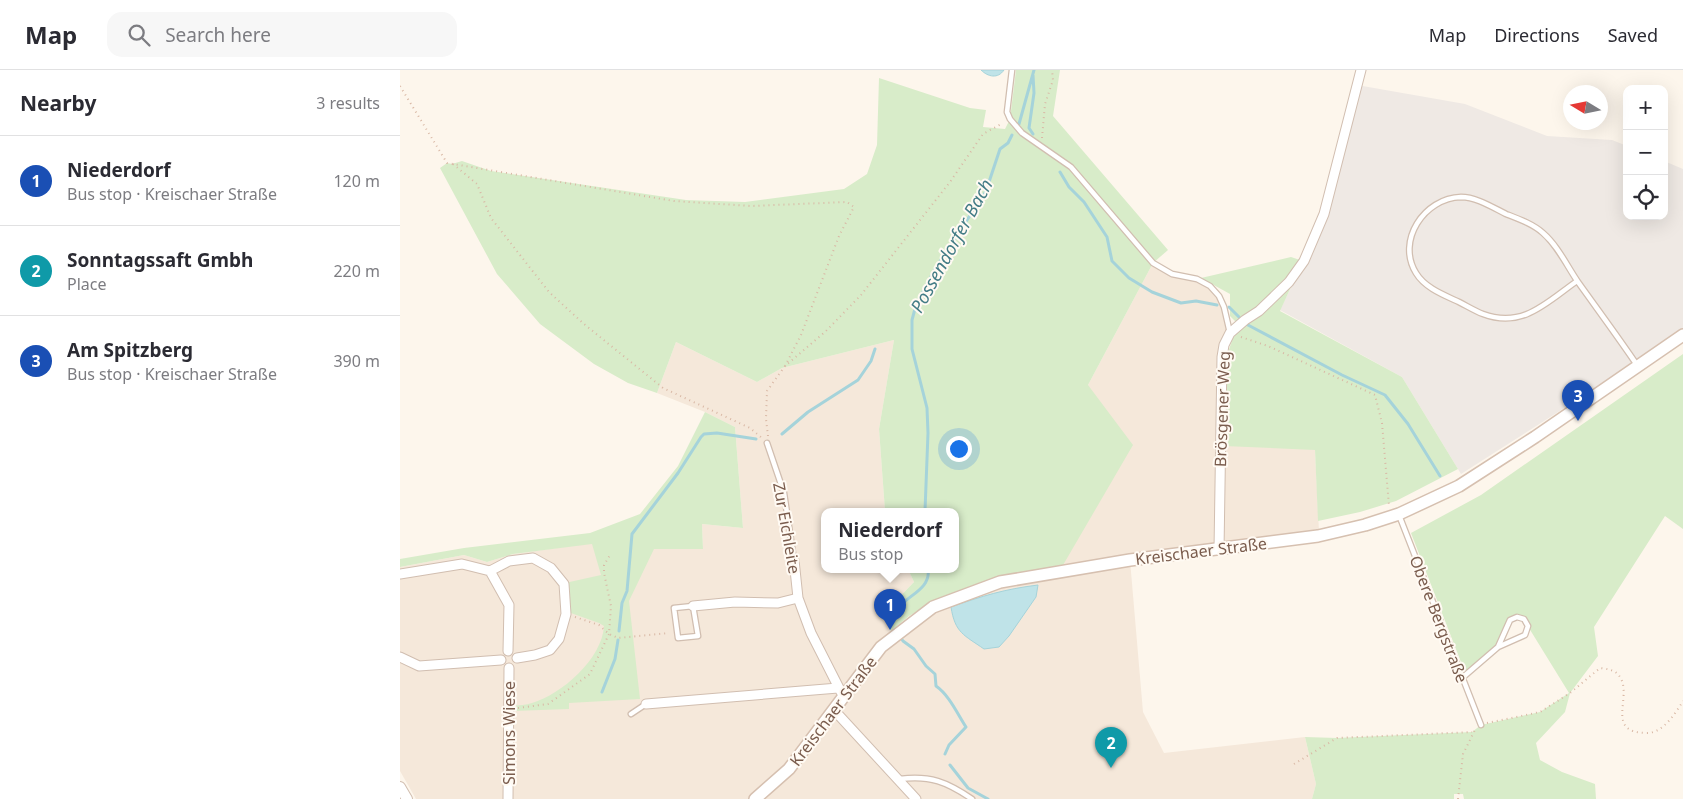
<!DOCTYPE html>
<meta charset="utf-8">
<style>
body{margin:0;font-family:"Noto Sans",sans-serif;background:#f7f7f7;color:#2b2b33}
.controls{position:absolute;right:15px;top:15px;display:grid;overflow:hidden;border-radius:10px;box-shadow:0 5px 20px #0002}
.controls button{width:45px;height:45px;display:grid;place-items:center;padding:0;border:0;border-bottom:1px solid #e1e1e2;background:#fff;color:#2b2b33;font:25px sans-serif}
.compass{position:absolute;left:1163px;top:15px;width:45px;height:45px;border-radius:50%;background:#fff;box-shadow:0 5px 20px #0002;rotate:280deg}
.you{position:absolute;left:558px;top:378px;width:18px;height:18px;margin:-12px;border:4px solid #fff;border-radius:50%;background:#1a73e8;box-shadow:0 0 0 8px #1a73e833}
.badge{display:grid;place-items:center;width:32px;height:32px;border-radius:50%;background:#1a73e8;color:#fff;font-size:16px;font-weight:700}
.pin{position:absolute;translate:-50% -41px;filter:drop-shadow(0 1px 2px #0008)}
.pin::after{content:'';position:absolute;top:26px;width:18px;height:15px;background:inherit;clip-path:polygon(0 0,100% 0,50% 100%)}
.popup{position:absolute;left:421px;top:438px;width:138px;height:65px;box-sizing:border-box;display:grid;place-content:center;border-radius:10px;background:#fff;filter:drop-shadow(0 1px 4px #0005);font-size:16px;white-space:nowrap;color:#7c7c81}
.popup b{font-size:19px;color:#2b2b33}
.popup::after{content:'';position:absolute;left:50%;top:100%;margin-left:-10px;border:10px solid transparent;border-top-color:#fff}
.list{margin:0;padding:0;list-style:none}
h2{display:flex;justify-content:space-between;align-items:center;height:65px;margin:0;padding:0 20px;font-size:21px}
h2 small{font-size:16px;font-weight:400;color:#7c7c81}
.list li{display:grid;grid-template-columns:32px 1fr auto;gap:15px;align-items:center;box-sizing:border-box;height:90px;padding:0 20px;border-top:1px solid #e1e1e2}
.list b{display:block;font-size:19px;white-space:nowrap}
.list p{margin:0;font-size:16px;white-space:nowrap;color:#7c7c81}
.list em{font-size:16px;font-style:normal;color:#7c7c81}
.icon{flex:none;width:28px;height:28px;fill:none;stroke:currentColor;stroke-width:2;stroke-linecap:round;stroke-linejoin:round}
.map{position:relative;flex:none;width:1283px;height:729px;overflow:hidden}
header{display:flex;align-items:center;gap:30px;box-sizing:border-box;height:70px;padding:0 25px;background:#fff;border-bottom:1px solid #e1e1e2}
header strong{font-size:24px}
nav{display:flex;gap:28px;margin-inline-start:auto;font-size:18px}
.search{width:350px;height:45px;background:#f7f7f7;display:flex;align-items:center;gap:12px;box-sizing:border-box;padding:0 18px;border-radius:15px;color:#7c7c81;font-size:19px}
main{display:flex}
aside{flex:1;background:#fff}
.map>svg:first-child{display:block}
</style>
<header>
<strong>Map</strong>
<div class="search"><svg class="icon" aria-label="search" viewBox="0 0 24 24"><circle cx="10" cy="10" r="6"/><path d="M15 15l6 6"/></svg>Search here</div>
<nav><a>Map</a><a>Directions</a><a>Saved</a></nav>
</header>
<main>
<aside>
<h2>Nearby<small>3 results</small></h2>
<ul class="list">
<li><span class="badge" style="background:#1a4fb4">1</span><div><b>Niederdorf</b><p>Bus stop · Kreischaer Straße</p></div><em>120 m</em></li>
<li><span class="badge" style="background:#0f9aa8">2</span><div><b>Sonntagssaft Gmbh</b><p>Place</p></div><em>220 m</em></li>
<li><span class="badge" style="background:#1a4fb4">3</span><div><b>Am Spitzberg</b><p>Bus stop · Kreischaer Straße</p></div><em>390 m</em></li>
</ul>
</aside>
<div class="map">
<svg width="1283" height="729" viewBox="0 0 1283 729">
<rect width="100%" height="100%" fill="#fdf6ec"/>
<path fill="#f5e8da" d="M 753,193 L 772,204 L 797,209 L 810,216 L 819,226 L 830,263 L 826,288 L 915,380 L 919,462 L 730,490 L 743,642 L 764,683 L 905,667 L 916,714 L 912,729 L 16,729 L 0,701 L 0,497 L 64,485 L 87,492 L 113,484 L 192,473 L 254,479 L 303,479 L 302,454 L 343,458 L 335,357 L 305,342 L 257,323 L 276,272 L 357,312 L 382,298 L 494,270 L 479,359 L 485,441 L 425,441 L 425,499 L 508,499 L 514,512 L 482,545 L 494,567 L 533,537 L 688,315 Z"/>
<path fill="#efe9e4" d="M 957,15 L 1065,34 L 1147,66 L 1212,70 L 1227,76 L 1227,146 L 1264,146 L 1264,91 L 1283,99 L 1283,259 L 1227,298 L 1061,404 L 1002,307 L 880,240 L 904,191 L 924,144 Z"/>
<path fill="#d8ecc9" d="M 616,0 L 660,0 L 653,46 L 768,180 L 753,193 L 688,315 L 733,375 L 659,502 L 533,532 L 509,546 L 491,561 L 482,545 L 514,512 L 508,499 L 555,499 L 555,441 L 485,441 L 479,359 L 494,270 L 382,298 L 357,312 L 276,272 L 257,323 L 228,313 L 194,294 L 140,254 L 97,204 L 40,98 L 47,93 L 52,94 L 62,91 L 91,101 L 286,130 L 345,132 L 444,119 L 467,104 L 477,75 L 479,8 L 570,38 L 586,40 L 583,57 L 605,59 L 610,49 Z
M 891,187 L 900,190 L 881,216 L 837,253 L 830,246 L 830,224 L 801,208 Z
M 891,217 L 880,241 L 1002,307 L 1058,399 L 996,431 L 960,442 L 918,451 L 915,380 L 824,376 L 826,288 L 833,268 L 840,259 L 863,244 Z
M 1283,284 L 1283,459 L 1265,446 L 1194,557 L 1198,586 L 1170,623 L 1165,642 L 1136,673 L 1140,690 L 1162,702 L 1195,714 L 1196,729 L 1064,729 L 1063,724 L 1054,724 L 1054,729 L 912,729 L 916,714 L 905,667 L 937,668 L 1072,662 L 1081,655 L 1140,642 L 1169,623 L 1124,550 L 1117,547 L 1109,551 L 1098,577 L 1066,605 L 1011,463 L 1081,425 Z
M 305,342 L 335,357 L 343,458 L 302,454 L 303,479 L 254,479 L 229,531 L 240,629 L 169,633 L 169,639 L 113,641 L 113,636 C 119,635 126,635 132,633 C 162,624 202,589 204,556 L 199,553 L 168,542 L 165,513 L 201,505 L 192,474 L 113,484 L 87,492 L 64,485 L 0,497 L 0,489 L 64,478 L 190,463 L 240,444 L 278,396 Z"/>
<path fill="#bfe3e8" stroke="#a5d3da" d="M 581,0 L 604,0 C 598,9 588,7 581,0 Z
M 638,515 L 636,527 L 609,566 L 599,577 L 584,579 C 564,565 555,563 551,537 C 582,526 605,519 638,515 Z"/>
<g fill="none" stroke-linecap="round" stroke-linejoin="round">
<path stroke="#a5d3da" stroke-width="3" d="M 619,54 L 634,0
M 633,64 L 629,58 L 634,23 L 633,5
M 660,102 L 669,117 L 684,132 L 707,167 L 712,191 L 729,208 L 752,222 L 781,233 L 796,231 L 817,235
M 829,237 L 839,247
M 848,255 L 942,305 L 985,325 L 1008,354 L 1040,406
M 382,364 L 408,342 L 458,310 L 471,291 L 475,279
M 525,441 L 528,363 L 527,338 L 512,279 L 512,250 L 516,235 L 535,199 L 586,121 L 600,79 L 608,73 L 612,65
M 494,551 C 494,527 532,524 528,499
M 219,561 L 222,533 L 227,521 L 232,464 L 278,403 L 301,367 L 304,364 L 317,363 L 356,369
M 501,568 L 503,571 L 514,579 L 526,596 L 535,604 L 536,616 C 549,625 557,643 566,657 L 549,675 L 545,684
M 202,622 L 215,589 L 218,570
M 550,695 L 568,718 L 588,729"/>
<g stroke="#d1beb0" stroke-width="7">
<path id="service" d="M 612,0 L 607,42 L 610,49 L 622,63 L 671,97 L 753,193 L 772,204 L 797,209 L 810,216 L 819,226 L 824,237 L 830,263
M 1177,211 C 1147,232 1123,259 1083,244 C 1075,241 1067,236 1059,232 C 1044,225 1025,218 1016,203 C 996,171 1024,128 1061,127 C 1076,127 1092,137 1106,144 C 1119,149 1133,154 1143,163 C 1158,176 1167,196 1178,212 C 1198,240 1218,267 1237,295
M 367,373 L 384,423 L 394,490
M 999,445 L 1081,655
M 293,536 L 298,566 L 278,568 L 274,538 Z
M 1062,608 L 1098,577 L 1125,565 L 1128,556 L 1124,549 L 1117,547 L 1110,550 L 1098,577
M 231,644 L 246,634
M 500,709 C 530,705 547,712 572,729"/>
</g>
<g stroke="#d1beb0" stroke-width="11">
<path id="minor" d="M 819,480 L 822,287 L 824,275 L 830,263 L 845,250 L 859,241 L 889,212 L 904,191 L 924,144 L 961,0
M 394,490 L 398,528 L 411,563 L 441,622
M 90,501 L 109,535 L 108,581
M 0,504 L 62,494 L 90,501 L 109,491 L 133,488 L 151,498 L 164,514 L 166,544 L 159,569 L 150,580 L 135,585 L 117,588
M 293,536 L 335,532 L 378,533 L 398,528
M 0,587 L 19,596 L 101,590
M 246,634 L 438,618
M 434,640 L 516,729
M 108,729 L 109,598"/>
</g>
<g stroke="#d1beb0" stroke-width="12">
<path id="tertiary" d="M 0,717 L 7,729"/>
</g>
<g stroke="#d6c0b0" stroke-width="14">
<path id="secondary" d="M 355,729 L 389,699 L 481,577 L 533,537 L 600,512 L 730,490 L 918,466 L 965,455 L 999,444 L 1059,416 L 1135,367 L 1283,265"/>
</g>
<path stroke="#d9b8a5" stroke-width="2" stroke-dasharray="1 4" stroke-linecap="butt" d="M 0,16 L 47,93 L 274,131 L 351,136 L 447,132 L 454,137 L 439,166 L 401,265 L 385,296
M 642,68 L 645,34 L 653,10 L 652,0
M 53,94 L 77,114 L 91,148 L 149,222 L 184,254 L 263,318 L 350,358 L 362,368
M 841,267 L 868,276 L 975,325 L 982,353 L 989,436
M 368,366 L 366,349 L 367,321 L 385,296 L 426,261 L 461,225 L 550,112 L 583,64 L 603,53
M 175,547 L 199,555 L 209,564 L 218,568 L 269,563
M 118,638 L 148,634 L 190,604 L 209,564 L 211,536 L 204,503 L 204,495 L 210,485
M 1087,653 L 1140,642 L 1170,623 L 1200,598 C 1208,599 1216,600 1220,607 C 1233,627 1204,663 1247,663 C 1263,663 1275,644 1283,631
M 894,694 L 937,668 L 1072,662
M 1058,729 L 1063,684 L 1075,660"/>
<use href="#service" stroke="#fff" stroke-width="4.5"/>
<use href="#minor" stroke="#fff" stroke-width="9"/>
<use href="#tertiary" stroke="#fff" stroke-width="10"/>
<use href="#secondary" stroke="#fff" stroke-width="11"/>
</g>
<g text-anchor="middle" stroke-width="4" stroke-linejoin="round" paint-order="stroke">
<g font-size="16" fill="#7a5c4d" stroke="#fffaf3">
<text transform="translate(822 339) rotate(-88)" y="6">Brösgener Weg</text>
<text transform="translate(387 458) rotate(80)" y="6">Zur Eichleite</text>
<text transform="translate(801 481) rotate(-7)" y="6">Kreischaer Straße</text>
<text transform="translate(1039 549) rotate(69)" y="6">Obere Bergstraße</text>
<text transform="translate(433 641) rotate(-53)" y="6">Kreischaer Straße</text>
<text transform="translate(109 663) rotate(-90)" y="6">Simons Wiese</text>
</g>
<g font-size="18" font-style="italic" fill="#437c86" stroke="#fffaf3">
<text transform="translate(552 176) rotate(-61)" y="6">Possendorfer Bach</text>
</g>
</g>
</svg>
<div class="controls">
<button>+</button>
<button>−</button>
<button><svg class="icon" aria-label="locate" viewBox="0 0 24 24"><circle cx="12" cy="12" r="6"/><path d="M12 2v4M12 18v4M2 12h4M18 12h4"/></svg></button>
</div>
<svg class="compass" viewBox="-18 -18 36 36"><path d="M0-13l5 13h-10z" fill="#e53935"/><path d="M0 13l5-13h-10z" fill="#7c7c81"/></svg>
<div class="you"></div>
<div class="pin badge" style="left:490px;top:560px;background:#1a4fb4">1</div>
<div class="popup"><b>Niederdorf</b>Bus stop</div>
<div class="pin badge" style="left:711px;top:698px;background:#0f9aa8">2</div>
<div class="pin badge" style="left:1178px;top:351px;background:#1a4fb4">3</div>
</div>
</main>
